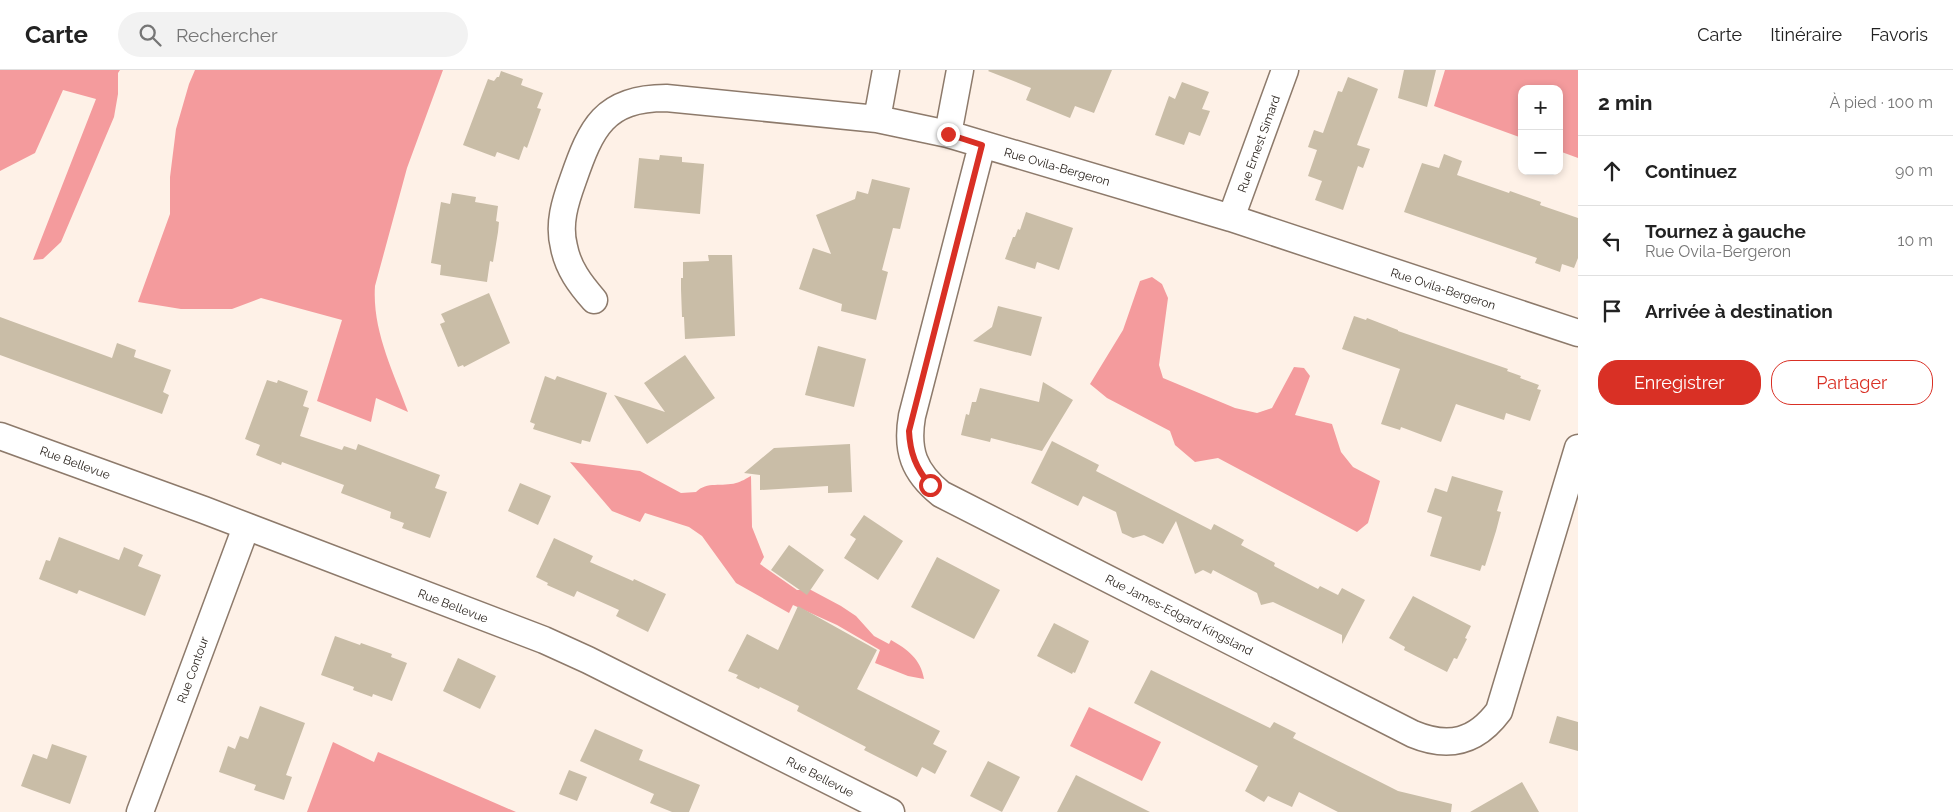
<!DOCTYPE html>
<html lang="fr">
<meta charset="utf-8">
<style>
body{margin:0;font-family:Raleway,sans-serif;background:#f2f2f2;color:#222}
.controls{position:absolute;right:15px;top:15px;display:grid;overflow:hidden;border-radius:10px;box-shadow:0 2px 8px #0003}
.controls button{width:45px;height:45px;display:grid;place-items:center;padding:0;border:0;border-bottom:1px solid #e0e0e0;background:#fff;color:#222;font:25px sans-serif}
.stop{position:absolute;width:15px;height:15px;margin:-11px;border:4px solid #d93025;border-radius:50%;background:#fff}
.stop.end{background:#d93025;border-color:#fff;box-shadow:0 1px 5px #0008}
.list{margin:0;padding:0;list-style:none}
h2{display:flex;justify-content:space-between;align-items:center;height:65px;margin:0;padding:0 20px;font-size:21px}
h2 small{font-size:16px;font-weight:400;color:#767676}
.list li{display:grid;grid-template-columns:32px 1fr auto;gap:15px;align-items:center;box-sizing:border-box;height:70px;padding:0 20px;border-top:1px solid #e0e0e0}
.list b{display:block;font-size:19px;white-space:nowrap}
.list p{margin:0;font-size:16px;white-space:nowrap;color:#767676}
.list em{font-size:16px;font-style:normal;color:#767676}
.actions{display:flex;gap:10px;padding:15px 20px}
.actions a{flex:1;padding:11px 0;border:1px solid #d93025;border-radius:20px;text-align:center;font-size:18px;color:#d93025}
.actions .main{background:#d93025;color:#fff}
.icon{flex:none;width:28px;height:28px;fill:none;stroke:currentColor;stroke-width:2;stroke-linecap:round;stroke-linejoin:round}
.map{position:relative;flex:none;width:1578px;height:742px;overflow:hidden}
header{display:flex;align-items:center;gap:30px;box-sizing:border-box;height:70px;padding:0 25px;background:#fff;border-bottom:1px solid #e0e0e0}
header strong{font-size:24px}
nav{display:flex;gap:28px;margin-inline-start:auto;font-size:18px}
.search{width:350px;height:45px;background:#f2f2f2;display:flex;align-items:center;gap:12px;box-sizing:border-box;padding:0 18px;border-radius:28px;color:#767676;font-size:19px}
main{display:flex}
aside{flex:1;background:#fff}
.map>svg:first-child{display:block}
</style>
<header>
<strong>Carte</strong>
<div class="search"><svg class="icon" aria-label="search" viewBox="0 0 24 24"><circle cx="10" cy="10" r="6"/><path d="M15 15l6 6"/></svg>Rechercher</div>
<nav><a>Carte</a><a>Itinéraire</a><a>Favoris</a></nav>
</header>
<main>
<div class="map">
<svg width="1578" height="742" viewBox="0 0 1578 742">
<rect width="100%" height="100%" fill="#fef1e7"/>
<path fill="#f49b9d" d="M 0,0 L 120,0 L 118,3 L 118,24 L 114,47 L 61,172 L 43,189 L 33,190 L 96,29 L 63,20 L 35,83 L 0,101 Z
M 195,0 L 443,0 L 407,98 L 375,216 C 372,260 393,301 408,342 L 376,328 L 371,352 L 317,331 L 342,250 L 261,228 L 232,239 L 181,239 L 138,232 L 170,144 L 170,107 L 176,59 L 189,14 Z
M 1445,0 L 1578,0 L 1578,88 L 1559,81 L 1559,19 L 1522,19 L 1522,68 L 1434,36 Z
M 1152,207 L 1162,214 L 1168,228 L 1159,295 L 1163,308 L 1235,338 L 1257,343 L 1272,338 L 1294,297 L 1304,298 L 1310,306 L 1295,345 L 1332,354 L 1341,382 L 1353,397 L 1380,411 L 1368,453 L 1357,462 L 1218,388 L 1195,392 L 1175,375 L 1170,361 L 1107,328 L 1090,314 L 1123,260 L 1140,211 Z
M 570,392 L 640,401 L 681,423 L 696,422 C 707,411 722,417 736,413 C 741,412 747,408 751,406 L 752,457 L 764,487 L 760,494 L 797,520 L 811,520 L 841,536 L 856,546 L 874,566 L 889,574 L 891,570 C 907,579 921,589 924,609 L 908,606 L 875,593 L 880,580 L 837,555 L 793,535 L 789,543 L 736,513 L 702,466 L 689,457 L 645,443 L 640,452 L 612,441 Z
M 1089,637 L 1161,672 L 1142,711 L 1070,676 Z
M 333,672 L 374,692 L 378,682 L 516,742 L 307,742 Z"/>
<path fill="#c9bda7" d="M 989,0 L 1112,0 L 1094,43 L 1075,36 L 1070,48 L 1026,30 L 1031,18 L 988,1 Z
M 1404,0 L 1436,0 L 1427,37 L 1398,28 Z
M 501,1 L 523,9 L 521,15 L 543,23 L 537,38 L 541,39 L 527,78 L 524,76 L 519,90 L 497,82 L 495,87 L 463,75 L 488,9 L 494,11 L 497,7 L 499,7 Z
M 1348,7 L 1378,19 L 1357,75 L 1370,79 L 1363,98 L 1358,96 L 1343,140 L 1315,130 L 1322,111 L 1308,106 L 1317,80 L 1308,77 L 1314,60 L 1323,63 L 1338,21 L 1342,22 Z
M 1182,12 L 1209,22 L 1202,39 L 1210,41 L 1200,66 L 1189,62 L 1184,75 L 1155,65 L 1169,26 L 1175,29 Z
M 1444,84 L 1462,91 L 1457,105 L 1509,123 L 1510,121 L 1541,132 L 1540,135 L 1578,148 L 1578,188 L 1574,198 L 1562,194 L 1560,202 L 1535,193 L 1537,188 L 1404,142 L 1422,93 L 1439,98 Z
M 660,85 L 682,87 L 682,92 L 704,94 L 700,144 L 634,138 L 639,88 L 659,90 Z
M 872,109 L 910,118 L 900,159 L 893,158 L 882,200 L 888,202 L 876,250 L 841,241 L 842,234 L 799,219 L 813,178 L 831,184 L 816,145 L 855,129 L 857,121 L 868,124 Z
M 452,123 L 476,127 L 475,132 L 498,136 L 496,151 L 499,152 L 498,162 L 493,192 L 490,191 L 487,212 L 440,205 L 441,195 L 431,193 L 441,132 L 450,134 Z
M 1026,142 L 1073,158 L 1059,200 L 1037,192 L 1035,199 L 1005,189 L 1013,167 L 1015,167 L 1018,159 L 1020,160 Z
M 708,185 L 732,185 L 735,266 L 685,269 L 684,247 L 682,247 L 681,219 L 681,208 L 683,208 L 683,192 L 709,191 Z
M 489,223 L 510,273 L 464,297 L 463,295 L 458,297 L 440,254 L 445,252 L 441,244 Z
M 998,236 L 1042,247 L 1031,286 L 973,271 L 992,257 Z
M 1354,246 L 1366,250 L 1367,248 L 1398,260 L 1398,261 L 1508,299 L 1507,301 L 1521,306 L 1520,308 L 1539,315 L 1537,319 L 1541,320 L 1530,351 L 1506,343 L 1504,350 L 1456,334 L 1441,372 L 1401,357 L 1400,360 L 1381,354 L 1400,299 L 1342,279 Z
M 0,247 L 112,288 L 117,273 L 136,280 L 134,287 L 171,300 L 163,322 L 169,325 L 162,344 L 0,285 Z
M 818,276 L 866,289 L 854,337 L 805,325 Z
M 685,285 L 715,328 L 647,374 L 614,325 L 665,342 L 644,313 Z
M 545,306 L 555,310 L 557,306 L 607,323 L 590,372 L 582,370 L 581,374 L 533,359 L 535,354 L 530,352 Z
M 267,310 L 277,313 L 278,310 L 308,321 L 303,336 L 309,338 L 300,366 L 342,380 L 344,376 L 356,380 L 358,374 L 440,405 L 435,418 L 447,422 L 430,468 L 402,458 L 404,453 L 390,448 L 391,442 L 341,423 L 344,415 L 282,392 L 281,395 L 256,385 L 260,375 L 245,369 Z
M 1043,312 L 1073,330 L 1042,381 L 991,368 L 990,372 L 961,365 L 966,344 L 969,345 L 972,332 L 976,332 L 980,318 L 1039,332 Z
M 1052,371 L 1099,395 L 1096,401 L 1211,460 L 1214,454 L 1244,470 L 1241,475 L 1275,493 L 1274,496 L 1318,519 L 1320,516 L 1338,525 L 1342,518 L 1365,530 L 1342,574 L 1342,565 L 1273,532 L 1261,535 L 1257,523 L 1213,500 L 1211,504 L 1203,500 L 1195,504 L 1176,451 L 1163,474 L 1144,465 L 1133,468 L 1122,463 L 1116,442 L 1083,426 L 1078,436 L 1031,413 Z
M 850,374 L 852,422 L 828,423 L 828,416 L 760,420 L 760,405 L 744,403 L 774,378 Z
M 1452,406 L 1503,421 L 1497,441 L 1501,442 L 1496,461 L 1485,496 L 1482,495 L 1480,501 L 1430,486 L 1442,447 L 1427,442 L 1435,418 L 1447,422 Z
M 520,413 L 551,426 L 538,455 L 508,441 Z
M 864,445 L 903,471 L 878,510 L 844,488 L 856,469 L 850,465 Z
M 59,467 L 119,490 L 124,477 L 143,485 L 138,496 L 161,505 L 145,546 L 79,520 L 77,524 L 39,509 L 46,490 L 50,491 Z
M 554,468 L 593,486 L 590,492 L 633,511 L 634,509 L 666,524 L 648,562 L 616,546 L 619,540 L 577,521 L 574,527 L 547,515 L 548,513 L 536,507 Z
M 789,475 L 824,500 L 807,525 L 771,500 Z
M 937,487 L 1000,520 L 974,569 L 911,537 Z
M 1413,526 L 1471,556 L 1465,568 L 1467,569 L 1457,589 L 1454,588 L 1447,602 L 1404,580 L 1405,577 L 1389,568 Z
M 798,536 L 877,580 L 857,619 L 940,661 L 933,674 L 947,681 L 935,704 L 922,697 L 917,707 L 864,680 L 866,677 L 797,641 L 799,636 L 760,617 L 759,619 L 736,608 L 738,605 L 728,601 L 747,564 L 778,580 Z
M 1054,553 L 1089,571 L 1075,603 L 1073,602 L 1072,604 L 1037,586 Z
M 335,566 L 360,575 L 361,573 L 392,584 L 391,587 L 407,593 L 392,631 L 373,624 L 372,627 L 353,620 L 354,617 L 321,605 Z
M 458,588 L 496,606 L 480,639 L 443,621 Z
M 1151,600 L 1270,658 L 1274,652 L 1296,663 L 1293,668 L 1398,721 L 1452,734 L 1451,742 L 1338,742 L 1299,722 L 1292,737 L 1268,726 L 1264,732 L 1245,721 L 1258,696 L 1134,633 Z
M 260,636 L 305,653 L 286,705 L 292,707 L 284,730 L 254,720 L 256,715 L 219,702 L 228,676 L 235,679 L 240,666 L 248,669 Z
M 1557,646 L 1578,652 L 1578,681 L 1549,673 Z
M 595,659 L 643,680 L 639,690 L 700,715 L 689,742 L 672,742 L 650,733 L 654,724 L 580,691 Z
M 52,674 L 87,686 L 70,734 L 21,716 L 33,684 L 47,689 Z
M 988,691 L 1020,707 L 1002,742 L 970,726 Z
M 569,700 L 587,707 L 577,731 L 559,724 Z
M 1076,705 L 1150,742 L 1057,742 Z
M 1522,712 L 1539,742 L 1470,742 Z"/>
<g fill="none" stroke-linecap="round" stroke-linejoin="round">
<g stroke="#8d7a6b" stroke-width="29">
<path id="street" d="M 877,49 L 886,0
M 948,64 L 960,0
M 982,75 L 912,346 C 906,381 914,402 941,424 L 1413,664 C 1449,679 1476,672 1499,641 L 1578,378
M 1231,148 L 1285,0
M 594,230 C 580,214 568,198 564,177 C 558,154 565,132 573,110 C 591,58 604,28 666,28 L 877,49 L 948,64 L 1231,148 L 1578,263
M 0,366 L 204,440 L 544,570 L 588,590 L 891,742
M 140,742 L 246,457"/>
</g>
<use href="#street" stroke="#fff" stroke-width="26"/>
</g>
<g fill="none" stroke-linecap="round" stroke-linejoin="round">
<path stroke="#d93025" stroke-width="6" d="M 930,415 C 916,398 910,383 909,361 L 982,75 L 948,64"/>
</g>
<g text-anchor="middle" stroke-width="5" stroke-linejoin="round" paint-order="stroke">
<g font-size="12" fill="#2a231d" stroke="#fff">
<text transform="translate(1259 74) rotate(-70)" y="4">Rue Ernest Simard</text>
<text transform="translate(1057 97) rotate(16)" y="4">Rue Ovila-Bergeron</text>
<text transform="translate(1443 219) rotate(18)" y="4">Rue Ovila-Bergeron</text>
<text transform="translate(75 393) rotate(20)" y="4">Rue Bellevue</text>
<text transform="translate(453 536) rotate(21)" y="4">Rue Bellevue</text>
<text transform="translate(1179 545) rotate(27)" y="4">Rue James-Edgard Kingsland</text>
<text transform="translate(193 600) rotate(-70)" y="4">Rue Contour</text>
<text transform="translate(820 707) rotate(27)" y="4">Rue Bellevue</text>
</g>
</g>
</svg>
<div class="controls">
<button>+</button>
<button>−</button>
</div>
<div class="stop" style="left:930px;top:415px"></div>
<div class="stop end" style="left:948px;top:64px"></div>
</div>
<aside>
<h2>2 min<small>À pied · 100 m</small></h2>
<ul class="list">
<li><svg class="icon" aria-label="ahead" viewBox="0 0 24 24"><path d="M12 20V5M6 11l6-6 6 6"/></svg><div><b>Continuez</b></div><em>90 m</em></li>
<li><svg class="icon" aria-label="left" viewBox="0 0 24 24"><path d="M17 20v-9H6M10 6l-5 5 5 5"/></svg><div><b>Tournez à gauche</b><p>Rue Ovila-Bergeron</p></div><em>10 m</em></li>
<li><svg class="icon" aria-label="arrive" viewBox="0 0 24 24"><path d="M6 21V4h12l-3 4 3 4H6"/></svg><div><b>Arrivée à destination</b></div></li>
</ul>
<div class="actions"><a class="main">Enregistrer</a><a>Partager</a></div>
</aside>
</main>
